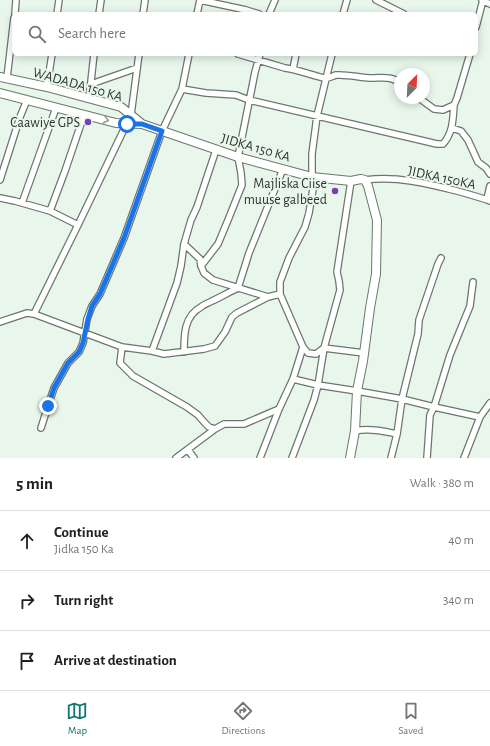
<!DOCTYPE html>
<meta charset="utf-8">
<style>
body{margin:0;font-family:"Alegreya Sans",sans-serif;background:#f6f6f6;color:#202124}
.compass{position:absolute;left:394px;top:68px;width:36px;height:36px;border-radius:50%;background:#fff;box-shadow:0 2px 10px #0003;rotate:24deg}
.stop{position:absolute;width:12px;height:12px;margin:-9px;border:3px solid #1a73e8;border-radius:50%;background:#fff}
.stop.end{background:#1a73e8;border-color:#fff;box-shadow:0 1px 4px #0008}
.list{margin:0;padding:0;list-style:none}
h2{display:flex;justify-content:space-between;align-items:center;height:52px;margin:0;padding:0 16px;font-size:17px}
h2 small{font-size:13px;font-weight:400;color:#757577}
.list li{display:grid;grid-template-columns:26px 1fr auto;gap:12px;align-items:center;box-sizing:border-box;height:60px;padding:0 16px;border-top:1px solid #e0e0e0}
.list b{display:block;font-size:15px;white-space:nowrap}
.list p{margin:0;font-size:13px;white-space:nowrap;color:#757577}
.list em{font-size:13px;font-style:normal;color:#757577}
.icon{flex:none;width:22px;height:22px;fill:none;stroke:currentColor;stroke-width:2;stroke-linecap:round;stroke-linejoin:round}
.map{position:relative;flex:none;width:490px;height:458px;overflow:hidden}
.search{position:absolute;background:#fff;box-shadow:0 2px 10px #0003;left:12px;right:12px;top:12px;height:44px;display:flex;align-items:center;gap:10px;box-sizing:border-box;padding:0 14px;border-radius:6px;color:#757577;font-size:15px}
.sheet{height:232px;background:#fff}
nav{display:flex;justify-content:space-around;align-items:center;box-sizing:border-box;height:56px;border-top:1px solid #e0e0e0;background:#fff;font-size:11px;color:#757577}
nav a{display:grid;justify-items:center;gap:2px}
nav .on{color:#0f766e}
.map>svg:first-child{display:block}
</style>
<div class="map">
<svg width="490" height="458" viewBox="0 0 490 458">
<rect width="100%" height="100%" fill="#e8f6ec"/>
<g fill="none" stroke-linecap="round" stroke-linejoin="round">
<g stroke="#6a776d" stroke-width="8">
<path id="street" d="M 200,0 L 246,10 L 259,14
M 376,0 L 404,14
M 482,0 L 490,4
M 15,14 L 16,0
M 57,14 L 59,0
M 99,14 L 101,0
M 143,14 L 145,0
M 197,14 L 200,0
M 269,14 L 275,0
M 343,14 L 347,0
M 476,27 L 483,0
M 238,54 L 285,68 C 299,70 311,75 324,78 C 329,79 332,76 336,75 C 348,74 361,78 373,78 C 383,78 392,76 400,83
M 332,54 L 317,116 L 312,154 L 312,177 L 313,189 L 309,213 L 305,227 L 289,258 L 280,282 L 280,294 L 303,347 L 308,353 L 316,354 L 324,348 L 364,353
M 293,69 L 296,54
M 7,78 L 14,18
M 91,84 L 137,68
M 47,87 L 52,54
M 182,89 L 206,93 L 236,95 L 249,100 L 437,144 L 443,144 C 453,133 453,119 454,105
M 419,98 L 434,109 L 443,110 L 454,105 L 457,98 L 470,54
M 89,99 L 94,54
M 131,115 L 139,54
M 452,128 L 461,131 L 468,140 L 478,162 L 486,168 L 490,174
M 0,180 L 20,117 L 27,100
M 365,180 C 397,176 426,183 457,191 C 468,194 479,197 490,201
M 0,198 L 15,201 L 50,211 L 78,225
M 487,199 L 490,186
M 22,203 L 56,108
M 50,211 L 65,171 L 84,115
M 184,244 L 200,259 L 201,266 L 204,273 L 213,280 L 268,297
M 201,266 L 218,244 L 228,220 L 242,185 L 241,173 L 238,157 L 255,72 L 260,54
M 473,282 L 470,306 L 450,355 L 434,407 L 480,417
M 34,314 L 122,347 L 152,351 L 164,354 L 204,349 L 215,346 L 225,332 L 232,317 L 237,313 L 268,297 L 280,294
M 0,322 L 27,313 L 34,314 L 78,225 L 127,123
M 122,347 L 120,363 L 133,376 L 187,407 L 198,415 L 204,422 L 209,427 L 215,429 L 224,424 L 244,424 L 279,409
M 152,351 L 177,283 L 181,266 L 184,244 L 191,220 L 197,207 L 216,150
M 184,352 C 184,335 184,316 201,307 C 204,304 209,303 212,301 C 221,297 229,292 238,288 L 249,253 L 283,169
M 293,379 L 318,385 L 357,391 L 402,399 L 434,407 L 430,415 L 427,458
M 41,428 L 48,406 L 54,388 L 68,363 L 79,352 L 83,343 L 87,319 L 92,306 L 100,294 L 124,238 L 162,131 L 182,89 L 189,54
M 355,431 C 369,428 383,431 397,434
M 188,450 L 194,458
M 176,458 L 215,429
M 260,458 L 279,409 L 293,379 L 303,347
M 292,458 L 314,400 L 318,385 L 324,348 L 340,290 L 339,281 L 337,272 L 351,181
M 391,458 L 397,434 L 402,399 L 418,334 L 419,320 L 438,264 L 441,258
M 464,458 L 480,417 L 490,403"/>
</g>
<g stroke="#6a776d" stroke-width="10">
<path id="secondary" d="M 0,77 L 47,87 L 121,107 L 142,124
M 0,93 L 116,123 L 142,124 L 238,157 L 312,177 L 351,181 L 361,179 L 365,180 L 368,186 L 377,220 L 376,274 L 370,308 L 363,361 L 357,391 L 355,431 L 350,458"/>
</g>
<use href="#street" stroke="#fff" stroke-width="5.5"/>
<use href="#secondary" stroke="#fff" stroke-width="8"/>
</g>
<defs><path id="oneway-chevron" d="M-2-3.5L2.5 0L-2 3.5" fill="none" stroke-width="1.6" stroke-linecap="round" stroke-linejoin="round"/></defs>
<use stroke="#969a98" href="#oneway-chevron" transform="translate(106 120) rotate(14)"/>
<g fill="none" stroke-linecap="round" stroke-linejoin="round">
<path stroke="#1a73e8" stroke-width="5" d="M 48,406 L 54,388 L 68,363 L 79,352 L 83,343 L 88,319 L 92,306 L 100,294 L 124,238 L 162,131 L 142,124 L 127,124"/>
</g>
<g fill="#793fb5" stroke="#e8f6ec" stroke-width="1.5">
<circle cx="88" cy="122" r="4"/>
<circle cx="335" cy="191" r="4"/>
</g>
<g text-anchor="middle" stroke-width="4" stroke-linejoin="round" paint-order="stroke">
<g font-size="14" fill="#2e3430" stroke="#e8f6ec">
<text transform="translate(78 84) rotate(16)" y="5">WADADA 150 KA</text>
<text transform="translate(256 147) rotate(16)" y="5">JIDKA 150 KA</text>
<text transform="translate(442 177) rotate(12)" y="5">JIDKA 150KA</text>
</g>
<g font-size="14" fill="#2e3430" stroke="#e8f6ec" text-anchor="end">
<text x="80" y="127">Caawiye GPS</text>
<text x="327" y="188">Majliska Ciise<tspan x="327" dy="16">muuse galbeed</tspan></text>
</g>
</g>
</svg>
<svg class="compass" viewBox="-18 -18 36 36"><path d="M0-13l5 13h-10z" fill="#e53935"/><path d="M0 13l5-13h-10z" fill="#757577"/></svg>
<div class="stop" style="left:127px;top:124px"></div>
<div class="stop end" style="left:48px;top:406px"></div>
<div class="search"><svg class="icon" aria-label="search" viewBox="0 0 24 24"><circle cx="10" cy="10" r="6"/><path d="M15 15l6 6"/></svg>Search here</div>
</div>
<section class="sheet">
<h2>5 min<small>Walk · 380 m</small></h2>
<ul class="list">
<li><svg class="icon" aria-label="ahead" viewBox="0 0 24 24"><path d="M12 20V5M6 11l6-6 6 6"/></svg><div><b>Continue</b><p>Jidka 150 Ka</p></div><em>40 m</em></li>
<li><svg class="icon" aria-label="right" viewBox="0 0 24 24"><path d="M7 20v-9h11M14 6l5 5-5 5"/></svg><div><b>Turn right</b></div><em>340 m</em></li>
<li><svg class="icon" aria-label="arrive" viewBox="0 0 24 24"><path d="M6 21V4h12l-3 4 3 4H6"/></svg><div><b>Arrive at destination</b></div></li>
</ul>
</section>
<nav>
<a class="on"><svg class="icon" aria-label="map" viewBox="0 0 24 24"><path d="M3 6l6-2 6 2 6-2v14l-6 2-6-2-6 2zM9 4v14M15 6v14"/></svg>Map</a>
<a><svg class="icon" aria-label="directions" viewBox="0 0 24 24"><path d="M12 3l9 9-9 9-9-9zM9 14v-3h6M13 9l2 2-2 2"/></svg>Directions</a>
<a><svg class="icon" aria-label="saved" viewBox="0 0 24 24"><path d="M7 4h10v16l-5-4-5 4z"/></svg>Saved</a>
</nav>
